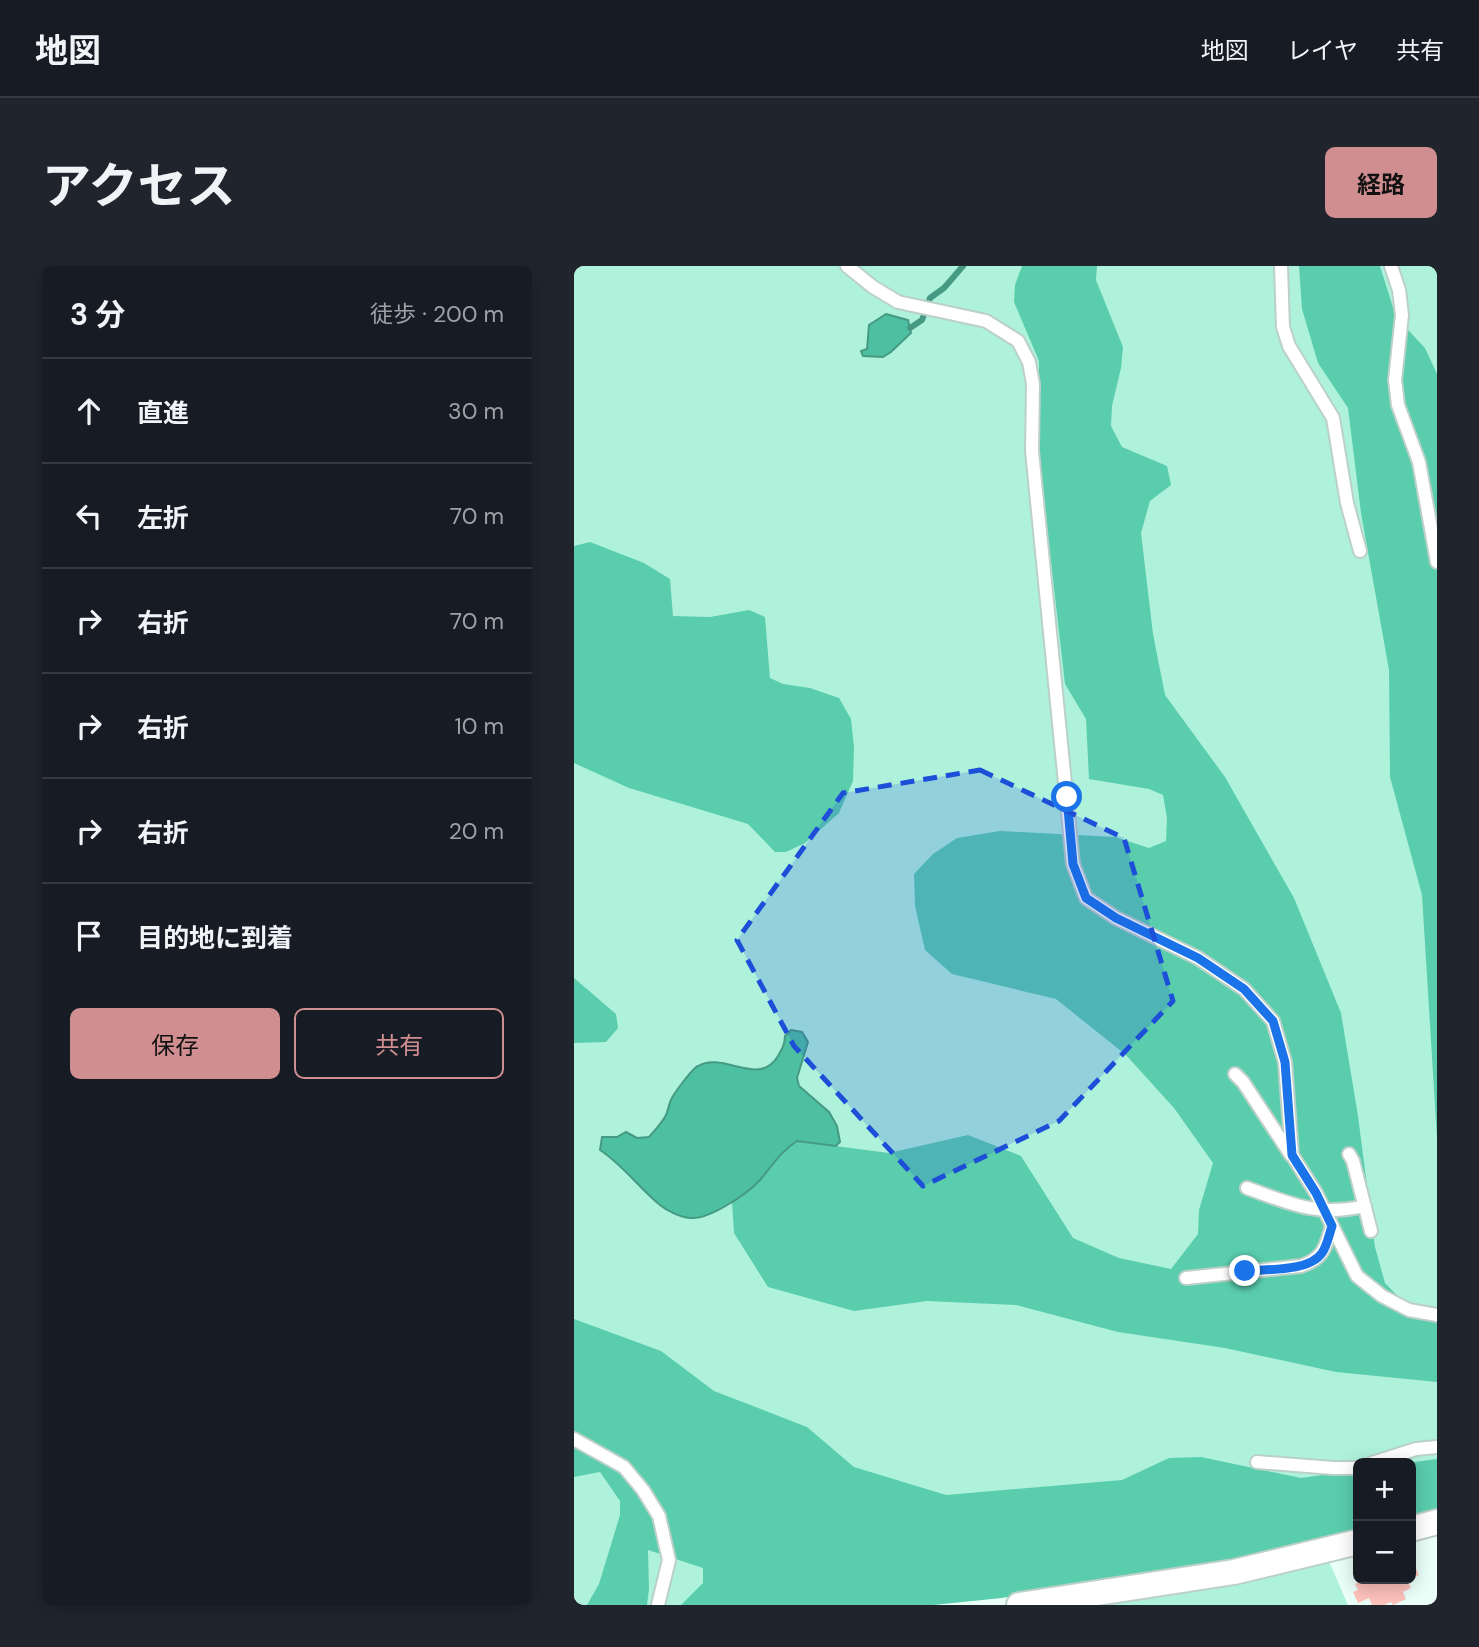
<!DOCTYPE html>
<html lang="ja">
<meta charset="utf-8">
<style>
body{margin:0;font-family:"DM Sans","Noto Sans JP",sans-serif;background:#20242c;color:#f1f3f6}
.controls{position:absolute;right:21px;bottom:21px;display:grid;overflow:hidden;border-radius:10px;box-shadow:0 4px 18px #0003}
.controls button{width:63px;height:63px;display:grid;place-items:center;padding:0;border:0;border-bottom:2px solid #363941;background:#171b24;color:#f1f3f6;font:35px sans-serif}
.stop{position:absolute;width:21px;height:21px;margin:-16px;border:5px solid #1a73e8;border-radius:50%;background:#fff}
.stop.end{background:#1a73e8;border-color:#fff;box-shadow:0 2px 7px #0008}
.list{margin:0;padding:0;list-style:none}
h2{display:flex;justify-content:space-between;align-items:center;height:91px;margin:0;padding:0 28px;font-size:30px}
h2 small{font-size:23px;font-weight:400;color:#9ea1a6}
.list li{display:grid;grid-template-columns:46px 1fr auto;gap:21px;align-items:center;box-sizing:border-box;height:105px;padding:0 28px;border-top:2px solid #363941}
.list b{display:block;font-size:26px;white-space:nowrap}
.list em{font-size:23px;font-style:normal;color:#9ea1a6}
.actions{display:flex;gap:14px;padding:21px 28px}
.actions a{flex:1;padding:16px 0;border:2px solid #d08e91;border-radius:10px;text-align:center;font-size:24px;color:#d08e91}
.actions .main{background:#d08e91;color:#111}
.icon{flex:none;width:38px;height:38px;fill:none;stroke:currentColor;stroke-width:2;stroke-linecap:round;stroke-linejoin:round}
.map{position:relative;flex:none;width:863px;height:1339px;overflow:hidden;border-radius:10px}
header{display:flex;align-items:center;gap:42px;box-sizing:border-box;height:98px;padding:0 35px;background:#171b24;border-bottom:2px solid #363941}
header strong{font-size:33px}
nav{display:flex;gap:38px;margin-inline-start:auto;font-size:24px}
.intro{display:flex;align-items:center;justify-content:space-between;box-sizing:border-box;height:168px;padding:0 42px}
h1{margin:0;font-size:49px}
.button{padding:18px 32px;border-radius:10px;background:#d08e91;color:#111;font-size:24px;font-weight:700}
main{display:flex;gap:42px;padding:0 42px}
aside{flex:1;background:#171b24;border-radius:10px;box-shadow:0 4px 18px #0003}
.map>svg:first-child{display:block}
</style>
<header>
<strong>地図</strong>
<nav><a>地図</a><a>レイヤ</a><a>共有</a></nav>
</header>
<div class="intro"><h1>アクセス</h1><a class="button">経路</a></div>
<main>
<aside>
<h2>3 分<small>徒歩 · 200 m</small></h2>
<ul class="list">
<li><svg class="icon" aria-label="ahead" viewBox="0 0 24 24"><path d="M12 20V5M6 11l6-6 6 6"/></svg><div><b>直進</b></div><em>30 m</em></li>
<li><svg class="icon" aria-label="left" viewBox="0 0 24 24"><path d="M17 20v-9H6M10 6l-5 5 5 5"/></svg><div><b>左折</b></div><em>70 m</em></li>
<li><svg class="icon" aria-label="right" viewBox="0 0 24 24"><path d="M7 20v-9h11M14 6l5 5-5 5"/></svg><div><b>右折</b></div><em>70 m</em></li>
<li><svg class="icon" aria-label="right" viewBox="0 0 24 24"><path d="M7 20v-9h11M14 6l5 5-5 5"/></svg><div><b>右折</b></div><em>10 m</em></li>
<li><svg class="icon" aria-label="right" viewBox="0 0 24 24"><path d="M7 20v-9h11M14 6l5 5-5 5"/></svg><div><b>右折</b></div><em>20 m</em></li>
<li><svg class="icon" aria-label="arrive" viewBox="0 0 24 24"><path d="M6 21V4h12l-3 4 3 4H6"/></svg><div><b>目的地に到着</b></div></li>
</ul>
<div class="actions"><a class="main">保存</a><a>共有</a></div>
</aside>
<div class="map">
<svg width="863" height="1339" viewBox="0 0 863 1339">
<rect width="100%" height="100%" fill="#e9fff7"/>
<path fill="#aff2dc" d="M 0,0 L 863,0 L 863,1247 L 837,1197 L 784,1197 L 784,1267 L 427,1332 L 359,1339 L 0,1339 Z
M 754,1293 L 774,1339 L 508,1339 Z"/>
<path fill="#5acdad" d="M 448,0 L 523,0 L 522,14 L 549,81 L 547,102 L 538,140 L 537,160 L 548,181 L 593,200 L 597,219 L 576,235 L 567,267 L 579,368 L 591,429 L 651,511 L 720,632 L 767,747 L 784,850 L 801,981 L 811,1017 L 844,1051 L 863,1055 L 863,1116 L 762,1106 L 651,1082 L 544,1066 L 442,1039 L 353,1035 L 280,1045 L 194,1021 L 160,967 L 158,936 L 184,916 L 212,882 L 223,875 L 315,887 L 394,869 L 447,890 L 499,972 L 545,992 L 597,1003 L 624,968 L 625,944 L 639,897 L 600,842 L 552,789 L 482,733 L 378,708 L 351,684 L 341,640 L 340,608 L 359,588 L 383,572 L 426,565 L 541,571 L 575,582 L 592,575 L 593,552 L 589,529 L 575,523 L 515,513 L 512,453 L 491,418 L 464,182 L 465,95 L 440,36 L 441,19 Z
M 725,0 L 806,0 L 822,51 L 851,82 L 863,108 L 863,872 L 848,629 L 816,511 L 815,404 L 787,247 L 774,142 L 744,97 L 728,43 Z
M 16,276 L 70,297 L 96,313 L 99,350 L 136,351 L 175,344 L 191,351 L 196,412 L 209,418 L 236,422 L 265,432 L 277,453 L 280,481 L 279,515 L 265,547 L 231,577 L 212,586 L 201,586 L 174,558 L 55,522 L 0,497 L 0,280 Z
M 0,712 L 42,748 L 44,762 L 32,776 L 0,777 Z
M 0,1053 L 87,1085 L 140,1125 L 233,1161 L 280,1201 L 372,1229 L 548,1214 L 595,1192 L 627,1191 L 727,1212 L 784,1204 L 784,1267 L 620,1305 L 427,1332 L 359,1339 L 107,1339 L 129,1317 L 129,1302 L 74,1284 L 75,1323 L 73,1339 L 13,1339 L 25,1318 L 46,1249 L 46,1235 L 26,1206 L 0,1211 Z
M 863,1193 L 863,1247 L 837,1253 L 837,1197 L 833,1197 Z"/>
<path fill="#4dc0a1" stroke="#469982" stroke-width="2" d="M 312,48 L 334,54 L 337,67 L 317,86 L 309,91 L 289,90 L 287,85 L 293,83 L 295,59 Z
M 217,764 L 228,766 L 234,776 L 223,812 L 225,820 L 255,846 L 263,860 L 266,876 L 262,880 L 223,875 C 207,885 198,900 186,914 C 173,928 135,954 116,952 C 106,951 93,945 86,939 C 65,922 49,899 26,884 L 28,871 L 43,871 L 52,866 L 63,872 L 75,871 C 81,864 88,857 92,849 C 94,844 95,838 97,834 C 99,828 119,802 124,800 C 150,785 185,822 204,790 C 208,783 211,778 211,770 Z"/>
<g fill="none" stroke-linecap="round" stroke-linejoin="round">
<path stroke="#469982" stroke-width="6" d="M 336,62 L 348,54 L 356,32 L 370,22 L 389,0"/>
</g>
<path fill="#fdc2bb" d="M 837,1292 L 845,1309 L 837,1313 Z
M 785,1313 L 837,1313 L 833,1315 L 837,1322 L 829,1326 L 832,1333 L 819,1339 L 817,1336 L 810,1339 L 798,1339 L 795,1332 L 784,1337 L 779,1326 L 784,1324 L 781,1318 L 786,1315 Z"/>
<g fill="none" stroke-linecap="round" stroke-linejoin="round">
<g stroke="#bbd0c8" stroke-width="16">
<path id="service" d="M 273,0 L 299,21 L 324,36 L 412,55 L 444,75 L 455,96 L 459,118 L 458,185 L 499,598 L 512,632 L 542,652 L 624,692 L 670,723 L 699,755 L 711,796 L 718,889 L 742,927 L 783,1010 L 808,1030 L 835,1044 L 863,1049
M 707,0 L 709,61 L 715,80 L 759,152 L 773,237 L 786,285
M 817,0 L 825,24 L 828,49 L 821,114 L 824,139 L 845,196 L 863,296
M 661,808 L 669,816 L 717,889
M 775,888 L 779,895 L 797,965
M 673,922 C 717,938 743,951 791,940
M 612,1012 L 727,1000 C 750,992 751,982 758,960
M 0,1173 L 50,1201 L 69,1224 L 85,1250 L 95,1294 L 84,1339
M 683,1196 L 759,1202 L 784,1202
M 798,1197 L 842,1183 L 863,1181"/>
</g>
<g stroke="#bbd0c8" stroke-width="28">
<path id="minor" d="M 837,1263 L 863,1256
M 445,1339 L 660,1306 L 784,1276"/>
</g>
<use href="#service" stroke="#fff" stroke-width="12"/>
<use href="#minor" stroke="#fff" stroke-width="24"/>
</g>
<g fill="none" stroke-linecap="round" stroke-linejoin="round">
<path stroke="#1a73e8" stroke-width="9" d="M 493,531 L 499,598 L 512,632 L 542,652 L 624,692 L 670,723 L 699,755 L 711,796 L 718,889 L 742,927 L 758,960 C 755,969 753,980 748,987 C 735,1006 692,1003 671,1005"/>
</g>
<path fill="#1d4ed8" fill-opacity="0.2" stroke="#1d4ed8" stroke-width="5" stroke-dasharray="14 9" stroke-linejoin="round" d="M 406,504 L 550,572 L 599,735 L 485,855 L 349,920 L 220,780 L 163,674 L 269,527 Z"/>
</svg>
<div class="controls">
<button>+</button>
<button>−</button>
</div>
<div class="stop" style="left:493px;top:531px"></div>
<div class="stop end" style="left:671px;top:1005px"></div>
</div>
</main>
